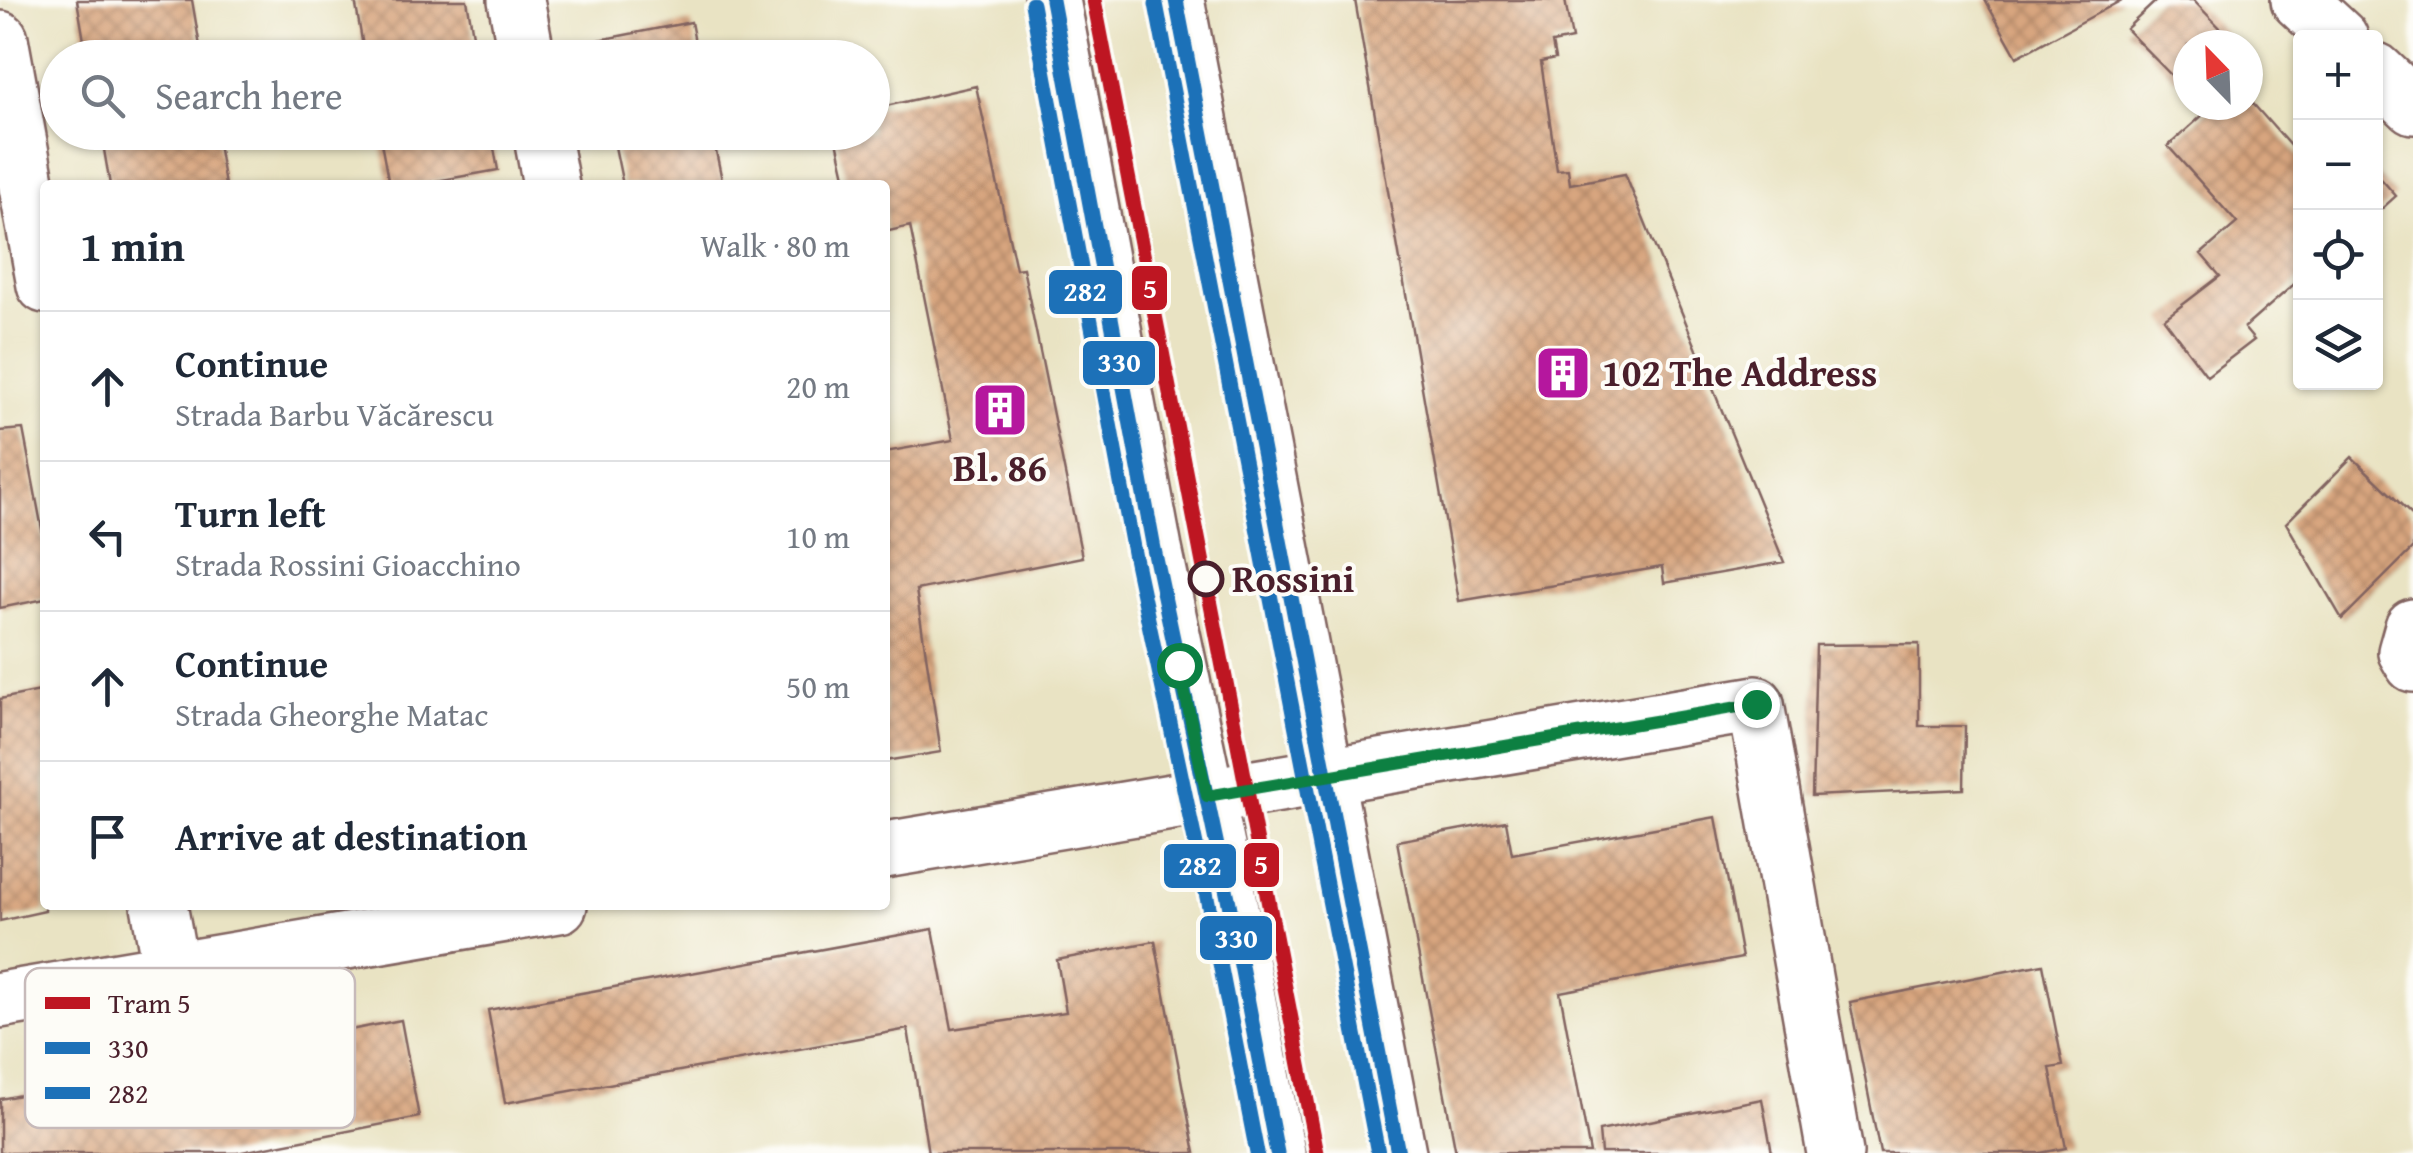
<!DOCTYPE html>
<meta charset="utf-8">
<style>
body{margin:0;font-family:"Gentium Book Plus",serif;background:#f6f6f7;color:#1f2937}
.controls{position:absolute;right:30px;top:30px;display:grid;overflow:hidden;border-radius:10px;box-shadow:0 2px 8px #0004}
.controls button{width:90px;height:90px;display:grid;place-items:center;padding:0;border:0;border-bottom:2px solid #e0e1e3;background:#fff;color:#1f2937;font:50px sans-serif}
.compass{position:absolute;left:2173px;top:30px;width:90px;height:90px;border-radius:50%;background:#fff;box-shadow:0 2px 8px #0004;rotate:337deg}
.stop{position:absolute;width:30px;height:30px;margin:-22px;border:8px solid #0b8043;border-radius:50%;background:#fff}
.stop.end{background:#0b8043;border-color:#fff;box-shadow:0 2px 10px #0008}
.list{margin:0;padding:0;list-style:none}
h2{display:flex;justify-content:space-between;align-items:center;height:130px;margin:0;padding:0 40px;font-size:42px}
h2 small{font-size:32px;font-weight:400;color:#747a83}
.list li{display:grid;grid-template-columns:65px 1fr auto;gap:30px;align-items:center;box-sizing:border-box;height:150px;padding:0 40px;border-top:2px solid #e0e1e3}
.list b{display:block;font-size:38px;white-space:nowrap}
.list p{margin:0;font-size:32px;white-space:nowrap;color:#747a83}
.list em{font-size:32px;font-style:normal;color:#747a83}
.icon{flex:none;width:55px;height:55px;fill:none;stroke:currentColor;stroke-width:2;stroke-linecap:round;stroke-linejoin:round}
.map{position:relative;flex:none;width:2413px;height:1153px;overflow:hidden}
.search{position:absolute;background:#fff;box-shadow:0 2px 8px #0004;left:40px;top:40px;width:850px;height:110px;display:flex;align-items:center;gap:25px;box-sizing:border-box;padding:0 35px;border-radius:55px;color:#747a83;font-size:38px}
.panel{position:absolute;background:#fff;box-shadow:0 2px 8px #0004;left:40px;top:180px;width:850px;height:730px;border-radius:10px}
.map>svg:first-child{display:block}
</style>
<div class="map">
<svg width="2413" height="1153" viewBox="0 0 2413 1153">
<defs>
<pattern id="building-cross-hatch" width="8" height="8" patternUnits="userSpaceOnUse" patternTransform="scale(2.5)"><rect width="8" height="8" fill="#d8a67f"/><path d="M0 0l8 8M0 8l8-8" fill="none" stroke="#b18768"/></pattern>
</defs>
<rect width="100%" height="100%" fill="#fdfcf7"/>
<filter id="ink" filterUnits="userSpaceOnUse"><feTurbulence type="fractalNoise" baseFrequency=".01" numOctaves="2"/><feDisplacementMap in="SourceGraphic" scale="20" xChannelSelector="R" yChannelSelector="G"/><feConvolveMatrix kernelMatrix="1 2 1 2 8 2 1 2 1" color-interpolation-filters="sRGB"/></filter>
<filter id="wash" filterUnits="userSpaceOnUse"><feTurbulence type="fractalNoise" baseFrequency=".0048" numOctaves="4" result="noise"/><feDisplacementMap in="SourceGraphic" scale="40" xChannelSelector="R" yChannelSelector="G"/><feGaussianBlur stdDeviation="2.25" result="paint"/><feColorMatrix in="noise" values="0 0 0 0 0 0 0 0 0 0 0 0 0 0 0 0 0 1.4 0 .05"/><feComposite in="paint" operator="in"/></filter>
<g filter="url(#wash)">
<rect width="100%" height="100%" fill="#e9e3c3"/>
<g id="blocks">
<path fill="url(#building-cross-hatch)" d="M 77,0 L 192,0 L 202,58 L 87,58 Z
M 355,0 L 467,0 L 477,58 L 365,58 Z
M 1355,0 L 1565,0 L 1572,39 L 1552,43 L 1555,59 L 1541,62 L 1557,170 L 1568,169 L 1570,184 L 1625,174 L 1784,562 L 1664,583 L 1662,567 L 1459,601 Z
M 1985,0 L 2122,0 L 2017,57 Z
M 2157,0 L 2193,0 L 2224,32 L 2211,45 L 2188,45 L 2188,67 L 2175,79 L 2126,29 Z
M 691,22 L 698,58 L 597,58 L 594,41 Z
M 976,86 L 1016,269 L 1023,268 L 1082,557 L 916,590 L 941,752 L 885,761 L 885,452 L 953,440 L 910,226 L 885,232 L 885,185 L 847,185 L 835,132 L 872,132 L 872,109 Z
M 2248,98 L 2300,157 L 2300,279 L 2244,328 L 2254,340 L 2207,376 L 2164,319 L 2220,276 L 2201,254 L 2237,223 L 2168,146 L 2214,105 L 2248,105 Z
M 101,132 L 216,132 L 225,185 L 110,185 Z
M 379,132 L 491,132 L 498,170 L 414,185 L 389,185 Z
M 612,132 L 712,132 L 723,185 L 623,185 Z
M 2376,173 L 2396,196 L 2376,214 Z
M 23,429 L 45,545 L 45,599 L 0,608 L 0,431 Z
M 2352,457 L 2413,516 L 2413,548 L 2342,619 L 2286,523 Z
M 1919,644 L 1919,726 L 1965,726 L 1964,789 L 1812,796 L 1816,645 Z
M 45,690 L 45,911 L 0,921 L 0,699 Z
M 1716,817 L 1742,958 L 1560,992 L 1590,1153 L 1456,1153 L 1397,841 L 1506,821 L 1512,854 Z
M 933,929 L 952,1029 L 1066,1012 L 1057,960 L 1155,941 L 1195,1153 L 928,1153 L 908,1029 L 505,1103 L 488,1010 Z
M 2043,964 L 2063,1066 L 2050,1068 L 2066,1148 L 2040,1153 L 1880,1153 L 1850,1002 Z
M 401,1020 L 419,1117 L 237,1153 L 0,1153 L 0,1099 Z
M 1762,1099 L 1772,1153 L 1601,1153 L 1599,1131 Z"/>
</g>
</g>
<g filter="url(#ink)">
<use href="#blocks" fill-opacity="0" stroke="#826460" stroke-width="2.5"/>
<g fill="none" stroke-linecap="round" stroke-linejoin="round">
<g stroke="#826460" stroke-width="60">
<path id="minor" d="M 516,0 L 527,58
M 2299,0 L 2340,38
M 0,39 L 45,285
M 2376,71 L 2413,106
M 541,132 L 551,185
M 2413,627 L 2406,652 L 2413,664
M 885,850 L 1756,704 L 1835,1153
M 159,905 L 171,971
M 0,1000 L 559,905"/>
</g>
<g stroke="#826460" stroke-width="60">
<path id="major" d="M 1052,0 L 1154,549 L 1228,898 L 1277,1153
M 1176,0 L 1398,1153"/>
</g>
<use href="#minor" stroke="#fff" stroke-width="55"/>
<use href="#major" stroke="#fff" stroke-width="55"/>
<g stroke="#fdfcf7" stroke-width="22">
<path id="bus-1" d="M 1052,0 L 1154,549 L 1228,898 L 1277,1153
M 1176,0 L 1398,1153"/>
</g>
<g stroke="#fdfcf7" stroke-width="22">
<path id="bus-2" d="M 1032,4 L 1134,553 L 1208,902 L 1257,1153
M 1156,4 L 1378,1153"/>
</g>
<use href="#bus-1" stroke="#1d71b8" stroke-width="15"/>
<use href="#bus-2" stroke="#1d71b8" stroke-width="15"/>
<g stroke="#fdfcf7" stroke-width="22">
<path id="tram-1" d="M 1094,0 L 1317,1153"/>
</g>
<use href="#tram-1" stroke="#be1622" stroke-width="15"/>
</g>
</g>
<g fill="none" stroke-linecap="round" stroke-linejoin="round" filter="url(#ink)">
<path stroke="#0b8043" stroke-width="12" d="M 1179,665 L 1207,796 L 1756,704"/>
</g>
<defs>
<g id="building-square" transform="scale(2.875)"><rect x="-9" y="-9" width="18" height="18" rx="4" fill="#b5179e" stroke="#fdfcf7"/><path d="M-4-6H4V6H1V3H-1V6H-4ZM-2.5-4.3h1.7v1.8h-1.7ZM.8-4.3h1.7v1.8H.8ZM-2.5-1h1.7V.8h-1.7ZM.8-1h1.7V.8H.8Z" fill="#fff"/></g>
</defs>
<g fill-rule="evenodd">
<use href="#building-square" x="1563" y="373"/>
<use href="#building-square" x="1000" y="410"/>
</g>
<circle fill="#fdfcf7" stroke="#4a1f2b" stroke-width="5" cx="1206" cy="579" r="16"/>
<g text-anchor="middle" stroke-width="8" stroke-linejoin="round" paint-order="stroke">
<g font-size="38" font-weight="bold" fill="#4a1f2b" stroke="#fdfcf7" text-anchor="start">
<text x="1602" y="386">102 The Address</text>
<text x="1000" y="481" text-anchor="middle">Bl. 86</text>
</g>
<g font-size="38" font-weight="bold" fill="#4a1f2b" stroke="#fdfcf7" text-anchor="start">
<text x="1232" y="592">Rossini</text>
</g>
</g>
<rect x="25" y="968" width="330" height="160" rx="15" fill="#fdfcf7" stroke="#c7baba" stroke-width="2.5"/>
<rect x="45" y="997" width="45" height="12" fill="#be1622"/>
<rect x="45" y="1042" width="45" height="12" fill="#1d71b8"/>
<rect x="45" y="1087" width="45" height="12" fill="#1d71b8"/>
<g font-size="28" fill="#4a1f2b">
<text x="108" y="1013">Tram 5</text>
<text x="108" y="1058">330</text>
<text x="108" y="1103">282</text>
</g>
<g stroke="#fdfcf7" stroke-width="4">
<rect x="1130" y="264" width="39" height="48" rx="10" fill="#be1622"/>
<rect x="1047" y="268" width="77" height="48" rx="10" fill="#1d71b8"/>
<rect x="1081" y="339" width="76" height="48" rx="10" fill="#1d71b8"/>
<rect x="1242" y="841" width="39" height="48" rx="10" fill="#be1622"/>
<rect x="1162" y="842" width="76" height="48" rx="10" fill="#1d71b8"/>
<rect x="1198" y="914" width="76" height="48" rx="10" fill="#1d71b8"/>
</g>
<g font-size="28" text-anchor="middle" font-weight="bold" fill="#fff">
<text x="1150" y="298">5</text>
<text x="1085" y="301">282</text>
<text x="1119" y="372">330</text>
<text x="1261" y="874">5</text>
<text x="1200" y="875">282</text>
<text x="1236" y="948">330</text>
</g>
</svg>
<div class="controls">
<button>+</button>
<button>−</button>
<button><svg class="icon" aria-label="locate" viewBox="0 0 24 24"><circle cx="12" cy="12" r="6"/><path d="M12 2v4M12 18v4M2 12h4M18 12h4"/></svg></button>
<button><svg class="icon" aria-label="layers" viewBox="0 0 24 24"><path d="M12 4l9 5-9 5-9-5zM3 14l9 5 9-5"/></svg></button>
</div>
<svg class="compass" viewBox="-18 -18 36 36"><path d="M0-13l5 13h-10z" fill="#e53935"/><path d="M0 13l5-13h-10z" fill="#747a83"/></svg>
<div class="stop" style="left:1179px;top:665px"></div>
<div class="stop end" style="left:1756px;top:704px"></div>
<div class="search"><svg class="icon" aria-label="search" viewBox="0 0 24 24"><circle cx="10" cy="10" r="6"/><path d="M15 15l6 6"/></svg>Search here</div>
<section class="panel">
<h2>1 min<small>Walk · 80 m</small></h2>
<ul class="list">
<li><svg class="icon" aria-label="ahead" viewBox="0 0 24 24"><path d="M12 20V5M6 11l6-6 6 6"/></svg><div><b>Continue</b><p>Strada Barbu Văcărescu</p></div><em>20 m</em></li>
<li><svg class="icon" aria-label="left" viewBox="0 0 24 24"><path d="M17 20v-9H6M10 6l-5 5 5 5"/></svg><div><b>Turn left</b><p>Strada Rossini Gioacchino</p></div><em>10 m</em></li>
<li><svg class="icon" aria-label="ahead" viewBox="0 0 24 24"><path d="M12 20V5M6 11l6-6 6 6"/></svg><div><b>Continue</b><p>Strada Gheorghe Matac</p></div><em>50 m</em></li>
<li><svg class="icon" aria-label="arrive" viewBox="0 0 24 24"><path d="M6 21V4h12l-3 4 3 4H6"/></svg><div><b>Arrive at destination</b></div></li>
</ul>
</section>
</div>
